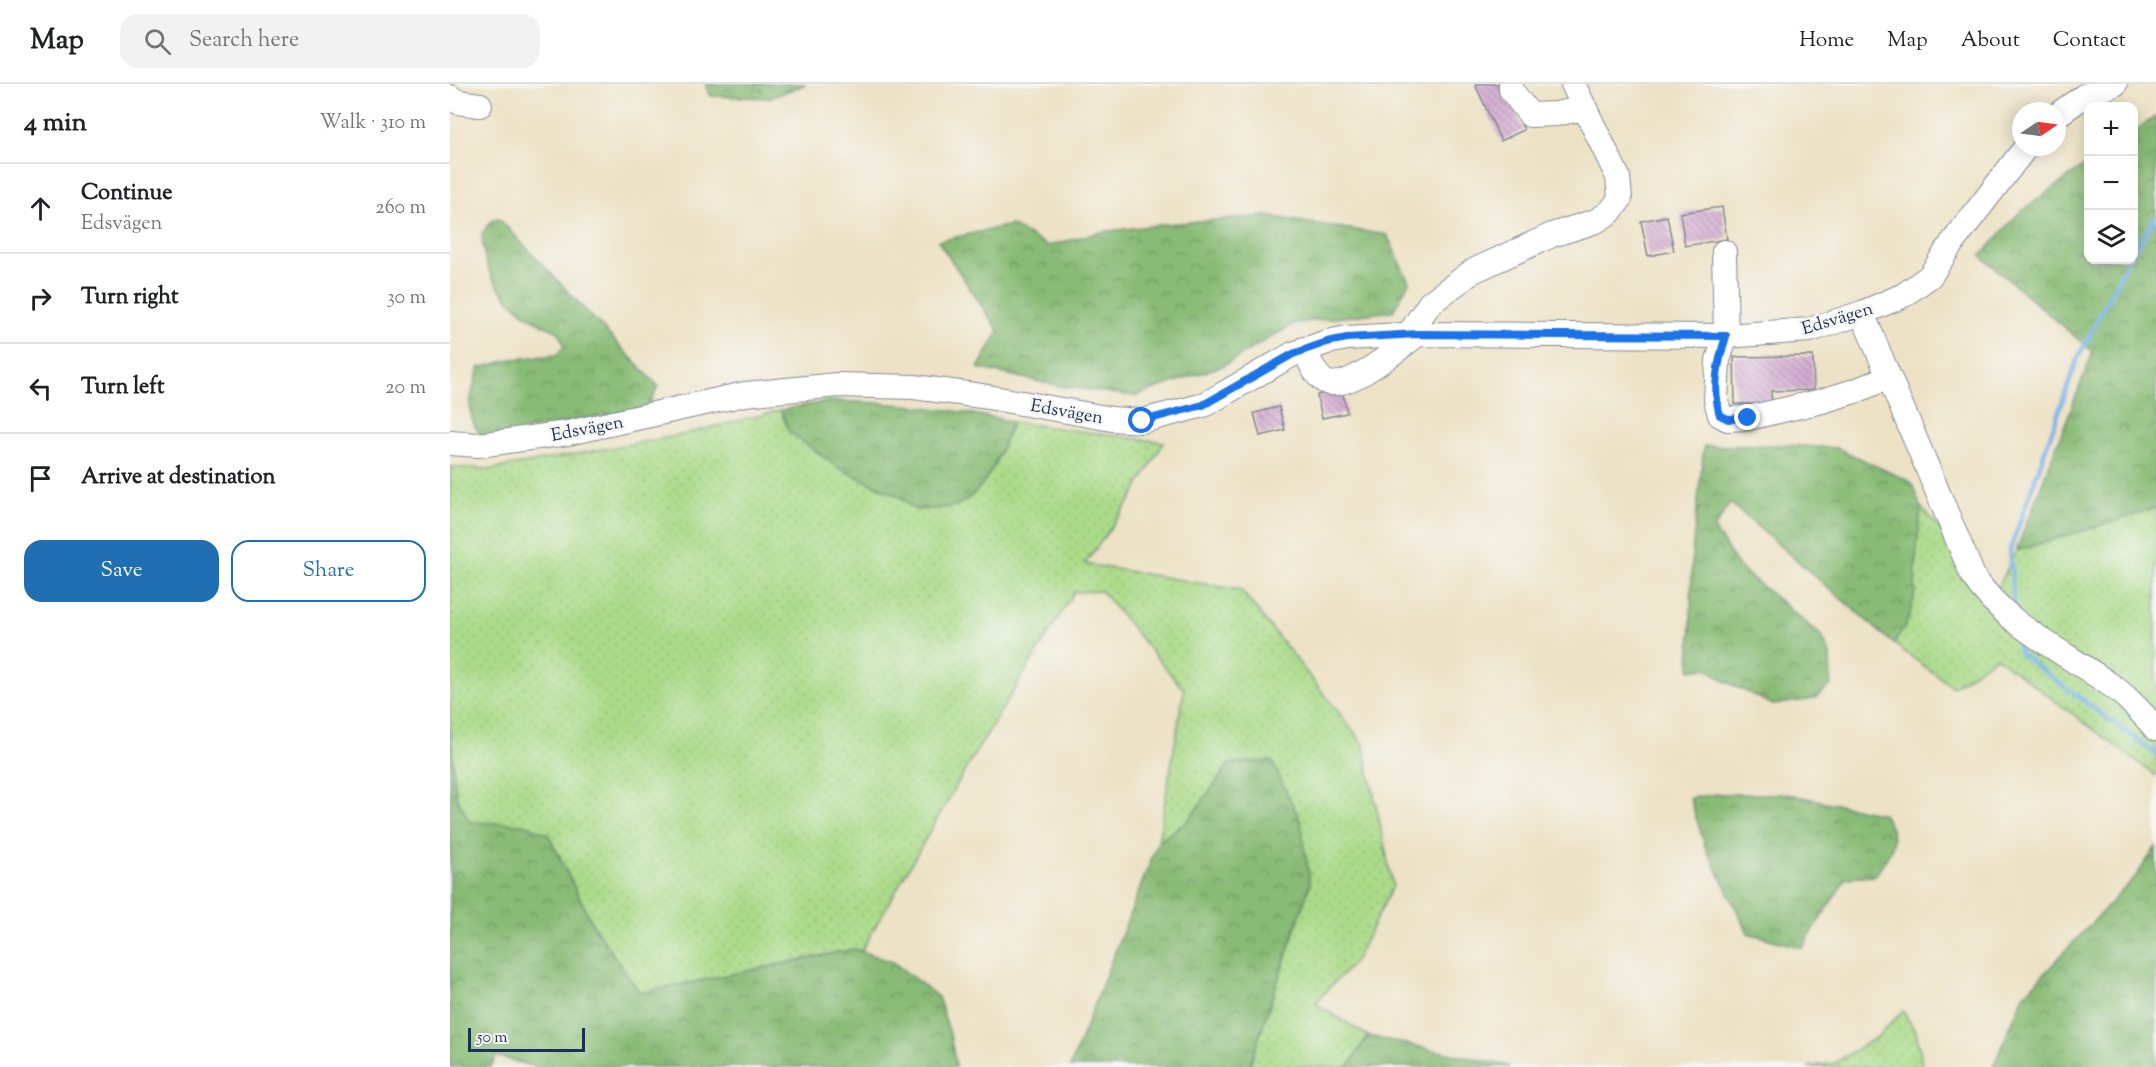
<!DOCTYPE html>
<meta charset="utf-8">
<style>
body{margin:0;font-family:"Sorts Mill Goudy",serif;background:#f2f2f2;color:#202124}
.controls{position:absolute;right:18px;top:18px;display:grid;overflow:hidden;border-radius:12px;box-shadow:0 3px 15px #0003}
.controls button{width:54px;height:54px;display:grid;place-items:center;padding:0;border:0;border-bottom:2px solid #e0e0e0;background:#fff;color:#202124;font:30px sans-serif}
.compass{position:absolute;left:1562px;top:18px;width:54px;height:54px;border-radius:50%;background:#fff;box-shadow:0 3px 15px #0003;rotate:77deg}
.scale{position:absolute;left:18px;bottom:15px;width:117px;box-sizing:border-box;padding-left:6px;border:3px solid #1b2f5e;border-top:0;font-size:16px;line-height:21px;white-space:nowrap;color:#1b2f5e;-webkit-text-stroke:4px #f6f6f2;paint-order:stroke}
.stop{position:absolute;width:18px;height:18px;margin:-14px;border:4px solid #1a73e8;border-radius:50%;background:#fff}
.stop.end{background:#1a73e8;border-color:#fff;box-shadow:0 2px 6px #0008}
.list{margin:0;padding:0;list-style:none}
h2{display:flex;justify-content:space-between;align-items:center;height:78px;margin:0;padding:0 24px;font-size:26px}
h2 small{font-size:20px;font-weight:400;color:#757577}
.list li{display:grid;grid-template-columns:39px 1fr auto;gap:18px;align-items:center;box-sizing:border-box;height:90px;padding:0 24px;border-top:2px solid #e0e0e0}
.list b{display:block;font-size:22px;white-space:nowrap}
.list p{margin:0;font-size:20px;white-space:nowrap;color:#757577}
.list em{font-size:20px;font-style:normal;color:#757577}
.actions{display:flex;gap:12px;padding:18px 24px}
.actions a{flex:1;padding:14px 0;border:2px solid #1f6fb2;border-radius:18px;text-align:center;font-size:21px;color:#1f6fb2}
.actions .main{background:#1f6fb2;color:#fff}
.icon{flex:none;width:33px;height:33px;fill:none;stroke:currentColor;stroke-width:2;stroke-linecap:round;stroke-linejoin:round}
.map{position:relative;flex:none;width:1706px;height:983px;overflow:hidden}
header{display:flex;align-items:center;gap:36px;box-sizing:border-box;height:84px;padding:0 30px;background:#fff;border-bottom:2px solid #e0e0e0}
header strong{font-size:28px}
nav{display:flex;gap:33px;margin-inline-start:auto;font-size:21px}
.search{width:420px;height:54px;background:#f2f2f2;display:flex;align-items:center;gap:15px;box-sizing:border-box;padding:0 21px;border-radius:18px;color:#757577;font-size:22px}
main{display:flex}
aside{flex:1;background:#fff}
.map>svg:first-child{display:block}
</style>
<header>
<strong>Map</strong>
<div class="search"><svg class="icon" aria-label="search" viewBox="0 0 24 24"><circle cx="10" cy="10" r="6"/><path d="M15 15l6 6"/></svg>Search here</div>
<nav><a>Home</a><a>Map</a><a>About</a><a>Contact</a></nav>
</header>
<main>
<aside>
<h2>4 min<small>Walk · 310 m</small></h2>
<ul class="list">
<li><svg class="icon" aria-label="ahead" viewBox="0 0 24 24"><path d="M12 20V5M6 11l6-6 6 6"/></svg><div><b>Continue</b><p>Edsvägen</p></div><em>260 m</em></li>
<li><svg class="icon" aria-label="right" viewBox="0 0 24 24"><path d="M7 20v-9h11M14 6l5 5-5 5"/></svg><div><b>Turn right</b></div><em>30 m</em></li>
<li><svg class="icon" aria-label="left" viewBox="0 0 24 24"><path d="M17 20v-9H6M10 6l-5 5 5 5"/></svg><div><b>Turn left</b></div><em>20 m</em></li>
<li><svg class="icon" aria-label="arrive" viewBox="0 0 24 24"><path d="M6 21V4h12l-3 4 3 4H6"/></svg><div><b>Arrive at destination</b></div></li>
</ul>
<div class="actions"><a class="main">Save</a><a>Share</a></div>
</aside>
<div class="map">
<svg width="1706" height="983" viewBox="0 0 1706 983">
<defs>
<pattern id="grass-dots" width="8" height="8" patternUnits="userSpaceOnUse" patternTransform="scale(1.5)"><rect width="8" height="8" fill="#abdb89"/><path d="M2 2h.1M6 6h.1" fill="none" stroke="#93bc79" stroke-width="1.8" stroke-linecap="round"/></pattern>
<pattern id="forest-crowns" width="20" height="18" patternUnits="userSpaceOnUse" patternTransform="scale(1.5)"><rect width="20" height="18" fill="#88bb75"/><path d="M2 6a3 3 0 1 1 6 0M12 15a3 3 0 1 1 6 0" fill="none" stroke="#6e9863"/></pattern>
<pattern id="building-back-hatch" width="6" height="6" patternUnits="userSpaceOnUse" patternTransform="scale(1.5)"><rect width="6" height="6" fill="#d5aed3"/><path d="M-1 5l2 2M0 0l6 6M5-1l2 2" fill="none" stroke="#ac8eae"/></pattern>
</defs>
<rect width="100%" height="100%" fill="#f6f6f2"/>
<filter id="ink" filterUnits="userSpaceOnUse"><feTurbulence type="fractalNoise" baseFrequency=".0167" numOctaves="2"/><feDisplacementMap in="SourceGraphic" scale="12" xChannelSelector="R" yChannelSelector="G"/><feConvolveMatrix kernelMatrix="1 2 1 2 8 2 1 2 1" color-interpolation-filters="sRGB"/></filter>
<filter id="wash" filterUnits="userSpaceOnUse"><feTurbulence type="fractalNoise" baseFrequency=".008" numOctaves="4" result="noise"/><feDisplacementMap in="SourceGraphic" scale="24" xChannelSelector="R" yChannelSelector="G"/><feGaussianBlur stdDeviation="1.35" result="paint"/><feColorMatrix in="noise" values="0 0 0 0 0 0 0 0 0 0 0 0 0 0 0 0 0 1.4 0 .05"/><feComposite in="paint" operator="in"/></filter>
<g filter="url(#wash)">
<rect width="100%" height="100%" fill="#ede2c5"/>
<path fill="url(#grass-dots)" stroke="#638574" stroke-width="1.5" d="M 331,326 L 340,348 L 391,385 L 448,412 L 466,426 L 545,382 L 562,338 L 714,358 L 681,415 L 635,480 L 791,506 L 913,659 L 943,802 L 905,877 L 865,919 L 918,952 L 898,983 L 799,983 L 860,800 L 780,679 L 738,737 L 708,758 L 734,606 L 651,507 L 624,508 L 524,671 L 411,867 L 404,865 L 190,909 L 144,843 L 98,750 L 20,738 L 6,713 L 0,642 L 0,383 L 43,385 L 231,351 Z
M 1471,423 L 1546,507 L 1566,467 L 1706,424 L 1706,692 L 1546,573 L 1503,603 L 1444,560 L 1459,534 L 1465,509 L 1466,472 Z
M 1453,927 L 1466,948 L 1473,983 L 1358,983 L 1385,979 L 1428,952 Z"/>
<path fill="url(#forest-crowns)" stroke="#52756a" stroke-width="1.5" d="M 255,0 L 356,0 L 320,14 L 261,12 Z
M 1706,32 L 1706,424 L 1566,467 L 1643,268 L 1531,172 L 1569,129 L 1638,79 L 1638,176 L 1684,176 L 1684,48 Z
M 816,132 L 937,151 L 959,198 L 943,227 L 845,239 L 774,281 L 685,312 L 609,302 L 528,284 L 549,247 L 488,157 L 561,141 L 598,162 L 651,148 L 717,140 Z
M 49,135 L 208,302 L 198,323 L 34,354 C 12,332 21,310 29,284 L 63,275 L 107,271 L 114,262 L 109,248 C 76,236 44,209 35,174 C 33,166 33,158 32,150 L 41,137 Z
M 379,317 C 441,318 502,324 562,338 C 551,365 537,410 507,421 C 495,425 479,425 466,426 L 448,412 L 391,385 L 339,348 L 331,326 Z
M 1335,361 L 1387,364 L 1461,398 L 1471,423 L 1466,472 L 1465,509 L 1459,534 L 1444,560 L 1280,419 L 1264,445 L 1290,484 L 1372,552 L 1380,570 L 1381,601 L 1364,615 L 1323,621 L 1273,596 L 1257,584 L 1240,586 L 1242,469 L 1254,362 Z
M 0,642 L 6,713 L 20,738 L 74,740 L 98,750 L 144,843 L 190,909 L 404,865 L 443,878 L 488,913 L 500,950 L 506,983 L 86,983 L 46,972 L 41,983 L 0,983 Z
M 822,677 L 851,738 L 860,800 L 799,983 L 620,983 L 708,758 L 738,737 L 780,679 Z
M 1267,710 L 1337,710 L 1433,730 C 1452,759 1441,766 1425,792 L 1396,794 L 1352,864 L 1298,849 L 1255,762 L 1240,714 Z
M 1706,763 L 1706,983 L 1543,983 L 1574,911 L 1686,792 Z
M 918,952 L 1059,982 L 1059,983 L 898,983 Z"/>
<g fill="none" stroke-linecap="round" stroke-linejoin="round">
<path stroke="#78b2e9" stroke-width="4.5" d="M 1684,167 L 1706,133
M 1564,526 L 1560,466 L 1627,276 L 1678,176
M 1563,545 L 1570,570 L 1706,670"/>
</g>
<g id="blocks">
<path fill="url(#building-back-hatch)" d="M 1025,0 L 1053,0 L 1074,46 L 1051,57 Z
M 1272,123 L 1277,155 L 1235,162 L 1230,129 Z
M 1217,132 L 1224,167 L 1198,172 L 1191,137 Z
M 1363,272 L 1364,306 L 1321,307 L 1322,320 L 1285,320 L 1284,273 Z
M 892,306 L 897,329 L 872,334 L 867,311 Z
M 829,323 L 835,346 L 810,352 L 804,329 Z"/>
</g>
</g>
<g filter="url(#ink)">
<use href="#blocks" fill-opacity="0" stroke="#848892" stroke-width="1.5"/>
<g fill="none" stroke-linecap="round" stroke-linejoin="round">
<g stroke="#848892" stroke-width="26">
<path id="minor" d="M 1061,0 L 1061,6 L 1080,31 L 1106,30 L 1135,24
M 0,13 L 8,18 L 30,21
M 1607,31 L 1634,12 L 1665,0
M 1274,168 L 1276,252 L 1268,276 L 1266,316 L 1270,331 L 1278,335 L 1298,334 L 1372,317 L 1408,306 L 1438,293
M 1412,229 L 1523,492 C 1556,542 1612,566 1659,600 C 1677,612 1692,629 1706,645
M 959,250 L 980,219 L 1023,187 L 1102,151 L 1146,137 L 1159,129 L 1170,115 L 1168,93 L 1123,0
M 854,265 C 859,275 864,290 874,297 C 896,310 950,263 968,250
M 0,359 L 28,361 L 118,349 L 295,310 L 387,301 L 464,303 L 532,312 L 662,335 L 692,337 L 754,321 L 843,270 L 877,258 L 897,254 L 968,250 L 1276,252 L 1360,246 L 1412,229 L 1454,211 L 1480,192 L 1502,159 L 1576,63"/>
</g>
<use href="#minor" stroke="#fff" stroke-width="24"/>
</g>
</g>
<g fill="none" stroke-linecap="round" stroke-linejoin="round" filter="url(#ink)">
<path stroke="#1a73e8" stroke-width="8" d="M 692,337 L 753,321 L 843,270 L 877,258 L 897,254 L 968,250 L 1276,252 C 1268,278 1262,304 1270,331 L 1278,335 L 1298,334"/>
</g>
<g text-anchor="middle" stroke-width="5" stroke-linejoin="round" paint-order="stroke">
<g font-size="18" fill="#1b2f5e" stroke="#f6f6f2">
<text transform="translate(1387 234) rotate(-17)" y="6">Edsvägen</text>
<text transform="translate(617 327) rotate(10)" y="6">Edsvägen</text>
<text transform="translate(137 344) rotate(-11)" y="6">Edsvägen</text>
</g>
</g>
</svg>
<div class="controls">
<button>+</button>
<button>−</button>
<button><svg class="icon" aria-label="layers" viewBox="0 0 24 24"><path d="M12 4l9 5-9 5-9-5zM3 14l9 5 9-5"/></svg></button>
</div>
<svg class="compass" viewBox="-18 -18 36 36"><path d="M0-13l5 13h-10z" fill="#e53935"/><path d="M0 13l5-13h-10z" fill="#757577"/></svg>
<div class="scale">50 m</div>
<div class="stop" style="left:692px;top:337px"></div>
<div class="stop end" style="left:1298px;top:334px"></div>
</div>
</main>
